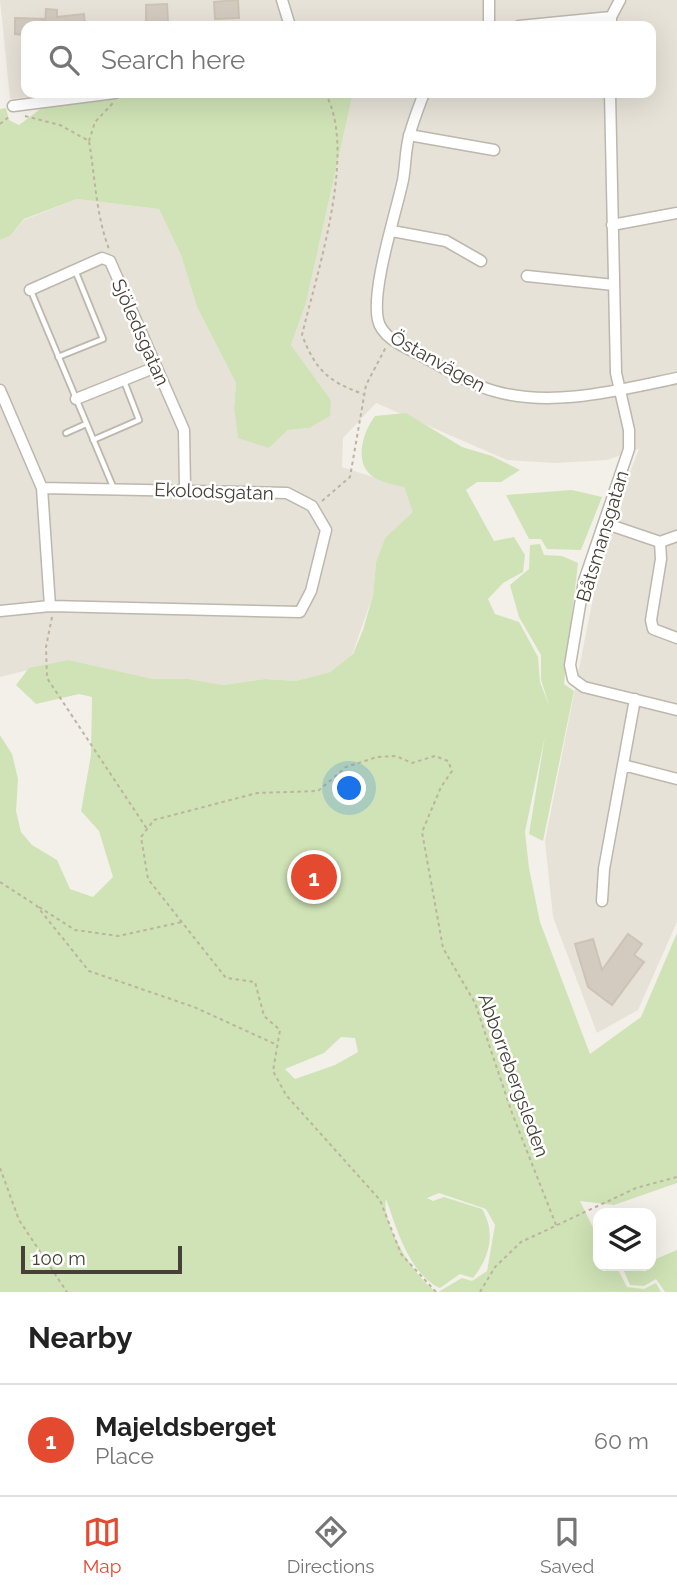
<!DOCTYPE html>
<meta charset="utf-8">
<style>
body{margin:0;font-family:Raleway,sans-serif;background:#f2f2f2;color:#222}
.controls{position:absolute;right:21px;bottom:21px;display:grid;overflow:hidden;border-radius:14px;box-shadow:0 7px 28px #0002}
.controls button{width:63px;height:63px;display:grid;place-items:center;padding:0;border:0;border-bottom:2px solid #e0e0e0;background:#fff;color:#222;font:35px sans-serif}
.scale{position:absolute;left:21px;bottom:18px;width:161px;box-sizing:border-box;padding-left:7px;border:4px solid #464038;border-top:0;font-size:19px;line-height:24px;white-space:nowrap;color:#464038;-webkit-text-stroke:5px #fff;paint-order:stroke}
.you{position:absolute;left:350px;top:789px;width:24px;height:24px;margin:-18px;border:5px solid #fff;border-radius:50%;background:#1a73e8;box-shadow:0 0 0 10px #1a73e833}
.badge{display:grid;place-items:center;width:46px;height:46px;border-radius:50%;background:#e34a30;color:#fff;font-size:23px;font-weight:700}
.pin{position:absolute;translate:-50% -50%;border:4px solid #fff;box-shadow:0 2px 7px #0006}
.list{margin:0;padding:0;list-style:none}
h2{display:flex;justify-content:space-between;align-items:center;height:91px;margin:0;padding:0 28px;font-size:30px}
h2 small{font-size:23px;font-weight:400;color:#767676}
.list li{display:grid;grid-template-columns:46px 1fr auto;gap:21px;align-items:center;box-sizing:border-box;height:112px;padding:0 28px;border-top:2px solid #e0e0e0}
.list b{display:block;font-size:26px;white-space:nowrap}
.list p{margin:0;font-size:23px;white-space:nowrap;color:#767676}
.list em{font-size:23px;font-style:normal;color:#767676}
.icon{flex:none;width:38px;height:38px;fill:none;stroke:currentColor;stroke-width:2;stroke-linecap:round;stroke-linejoin:round}
.map{position:relative;flex:none;width:677px;height:1292px;overflow:hidden}
.search{position:absolute;background:#fff;box-shadow:0 7px 28px #0002;left:21px;right:21px;top:21px;height:77px;display:flex;align-items:center;gap:18px;box-sizing:border-box;padding:0 24px;border-radius:14px;color:#767676;font-size:26px}
.sheet{height:203px;background:#fff}
nav{display:flex;justify-content:space-around;align-items:center;box-sizing:border-box;height:98px;border-top:2px solid #e0e0e0;background:#fff;font-size:19px;color:#767676}
nav a{display:grid;justify-items:center;gap:4px}
nav .on{color:#e34a30}
.map>svg:first-child{display:block}
</style>
<div class="map">
<svg width="677" height="1292" viewBox="0 0 677 1292">
<rect width="100%" height="100%" fill="#f3f0e9"/>
<path fill="#e6e2d8" d="M 0,0 L 677,0 L 677,922 L 638,1010 L 597,1033 L 553,917 L 545,841 L 605,537 L 639,449 L 607,460 L 555,463 L 507,460 L 376,403 L 343,438 L 342,467 L 404,487 L 414,512 L 385,538 L 376,562 L 373,595 L 352,655 L 330,672 L 296,681 L 265,679 L 223,685 L 189,679 L 153,679 L 69,660 L 0,677 L 0,240 L 10,236 L 24,220 L 77,199 L 159,209 L 181,255 L 197,307 L 236,383 L 234,407 L 269,448 L 288,430 L 309,428 L 331,400 L 291,345 L 306,303 L 353,93 L 651,93 L 651,26 L 26,26 L 26,93 L 62,93 L 10,99 Z"/>
<path fill="#cfe3b6" fill-rule="evenodd" d="M 149,93 L 353,93 L 306,303 L 291,345 L 331,400 L 330,416 L 309,428 L 288,430 L 269,448 L 238,438 L 234,407 L 236,383 L 197,307 L 181,255 L 159,209 L 77,199 L 24,219 L 10,236 L 0,240 L 0,109 L 6,108 L 9,120 L 19,125 L 43,107 Z
M 406,413 L 462,447 L 492,456 L 520,470 L 501,482 L 477,482 L 466,490 L 494,541 L 514,537 L 525,555 L 523,572 L 503,583 L 488,599 L 495,614 L 519,622 L 538,657 L 540,682 L 550,708 L 541,680 L 541,655 L 519,617 L 510,585 L 529,569 L 530,545 L 540,544 L 544,555 L 562,556 L 578,563 L 564,684 L 574,691 L 543,841 L 529,834 L 545,736 L 525,832 L 529,868 L 540,922 L 590,1054 L 641,1017 L 677,933 L 677,1183 L 614,1205 L 580,1201 L 598,1238 L 598,1266 L 616,1266 L 627,1287 L 644,1289 L 656,1283 L 661,1292 L 438,1292 L 462,1278 L 472,1281 L 487,1271 L 495,1225 L 486,1209 L 439,1193 L 427,1198 L 433,1201 L 444,1197 L 482,1209 C 496,1232 490,1257 473,1278 L 460,1274 L 440,1288 C 409,1274 397,1229 386,1199 C 381,1224 416,1280 437,1292 L 0,1292 L 0,735 L 12,754 L 18,779 L 16,811 L 21,832 L 32,845 L 57,860 L 70,889 L 93,897 L 113,877 L 99,831 L 81,811 L 91,755 L 92,697 L 79,694 L 36,704 L 16,685 L 29,668 L 69,660 L 153,679 L 189,679 L 223,685 L 265,679 L 296,681 L 330,672 L 353,654 L 363,630 L 373,595 L 376,562 L 385,538 L 413,512 L 404,487 C 395,485 385,483 377,479 C 352,467 362,433 375,416 ZM 341,1037 L 355,1038 L 358,1052 L 335,1065 L 295,1079 L 285,1069 L 324,1053 Z
M 572,490 L 602,497 L 581,550 L 547,549 L 541,539 L 529,539 L 506,495 Z
M 677,1250 L 677,1292 L 665,1292 L 656,1279 L 644,1286 L 630,1285 L 624,1271 L 638,1266 L 651,1266 L 651,1261 Z"/>
<path fill="#d3cbc0" stroke="#cdc3b4" stroke-width="2" d="M 238,0 L 239,18 L 215,19 L 214,2 Z
M 167,4 L 168,22 L 146,23 L 146,5 Z
M 46,9 L 57,10 L 57,17 L 84,14 L 85,26 L 45,26 Z
M 15,18 L 44,19 L 44,26 L 26,26 L 26,35 L 15,34 Z
M 628,934 L 642,944 L 634,955 L 644,962 L 612,1005 L 588,987 L 575,944 L 593,939 L 602,970 Z"/>
<g fill="none" stroke-linecap="round" stroke-linejoin="round">
<g stroke="#bdb7ad" stroke-width="8">
<path id="lane" d="M 31,291 L 114,489
M 58,357 L 103,339 L 75,270
M 66,433 L 86,424
M 93,440 L 139,420 L 124,381"/>
</g>
<g stroke="#bdb7ad" stroke-width="13">
<path id="street" d="M 282,0 L 290,26
M 489,26 L 489,0
M 519,26 L 611,17
M 611,26 L 611,17 L 620,0
M 424,93 C 419,106 414,119 410,133 C 405,148 406,164 403,180 C 396,213 371,289 378,320 C 382,339 408,348 422,356 C 444,368 469,384 494,391 C 552,408 619,390 677,378
M 610,93 L 616,373 L 629,430 L 629,449 L 584,581 L 570,665 L 573,679 L 584,687 L 677,710
M 13,106 L 115,93
M 409,135 L 494,150
M 612,225 L 677,213
M 392,231 L 446,241 L 481,261
M 527,276 L 614,285
M 30,290 L 102,258 L 110,261 L 184,430 L 185,488
M 0,390 L 42,488 L 50,606
M 76,399 L 156,367
M 604,523 L 660,542 L 677,536
M 660,542 L 661,559 L 651,620 L 653,629 L 677,638
M 0,611 L 50,606 L 300,612 L 311,591 L 326,530 L 312,506 L 287,493 L 42,488
M 623,765 L 677,779
M 602,901 L 604,869 L 635,699"/>
</g>
<path stroke="#bdb39f" stroke-width="2" stroke-dasharray="3.5 3.5" stroke-linecap="butt" d="M 325,93 C 358,150 317,272 302,335 C 316,371 328,381 363,394
M 25,116 L 60,125 L 89,141 C 95,177 96,215 109,249
M 0,124 L 10,116
M 89,141 L 95,122 L 113,103
M 322,501 L 350,477 L 366,385 L 386,347
M 52,617 L 46,647 L 47,678 L 147,829
M 0,882 L 34,904
M 36,905 L 89,971 L 194,1007 L 275,1044
M 39,907 L 75,930 L 118,936 L 182,922
M 0,1168 L 19,1220 L 67,1292
M 436,1292 L 401,1254 L 380,1200 L 286,1095 L 273,1071 L 280,1030 L 264,1016 L 255,982 L 226,978 L 148,879 L 141,837 L 154,820 L 257,793 L 318,791 L 346,767 L 377,757 L 396,756 L 412,763 L 435,756 L 448,761 L 452,771 L 441,787 L 422,832 L 443,948 L 475,1003 L 512,1113 L 556,1225
M 480,1292 L 495,1267 L 521,1242 L 636,1188 L 677,1177"/>
<use href="#lane" stroke="#fff" stroke-width="4.5"/>
<use href="#street" stroke="#fff" stroke-width="10"/>
</g>
<g text-anchor="middle" stroke-width="5" stroke-linejoin="round" paint-order="stroke">
<g font-size="19" fill="#464038" stroke="#fff">
<text transform="translate(141 332) rotate(66)" y="7">Sjöledsgatan</text>
<text transform="translate(438 361) rotate(29)" y="7">Östanvägen</text>
<text transform="translate(214 491) rotate(2)" y="7">Ekolodsgatan</text>
<text transform="translate(602 536) rotate(-73)" y="7">Båtsmansgatan</text>
<text transform="translate(514 1075) rotate(70)" y="7">Abborrebergsleden</text>
</g>
</g>
</svg>
<div class="controls">
<button><svg class="icon" aria-label="layers" viewBox="0 0 24 24"><path d="M12 4l9 5-9 5-9-5zM3 14l9 5 9-5"/></svg></button>
</div>
<div class="scale">100 m</div>
<div class="you"></div>
<div class="pin badge" style="left:314px;top:877px">1</div>
<div class="search"><svg class="icon" aria-label="search" viewBox="0 0 24 24"><circle cx="10" cy="10" r="6"/><path d="M15 15l6 6"/></svg>Search here</div>
</div>
<section class="sheet">
<h2>Nearby<small></small></h2>
<ul class="list">
<li><span class="badge">1</span><div><b>Majeldsberget</b><p>Place</p></div><em>60 m</em></li>
</ul>
</section>
<nav>
<a class="on"><svg class="icon" aria-label="map" viewBox="0 0 24 24"><path d="M3 6l6-2 6 2 6-2v14l-6 2-6-2-6 2zM9 4v14M15 6v14"/></svg>Map</a>
<a><svg class="icon" aria-label="directions" viewBox="0 0 24 24"><path d="M12 3l9 9-9 9-9-9zM9 14v-3h6M13 9l2 2-2 2"/></svg>Directions</a>
<a><svg class="icon" aria-label="saved" viewBox="0 0 24 24"><path d="M7 4h10v16l-5-4-5 4z"/></svg>Saved</a>
</nav>
